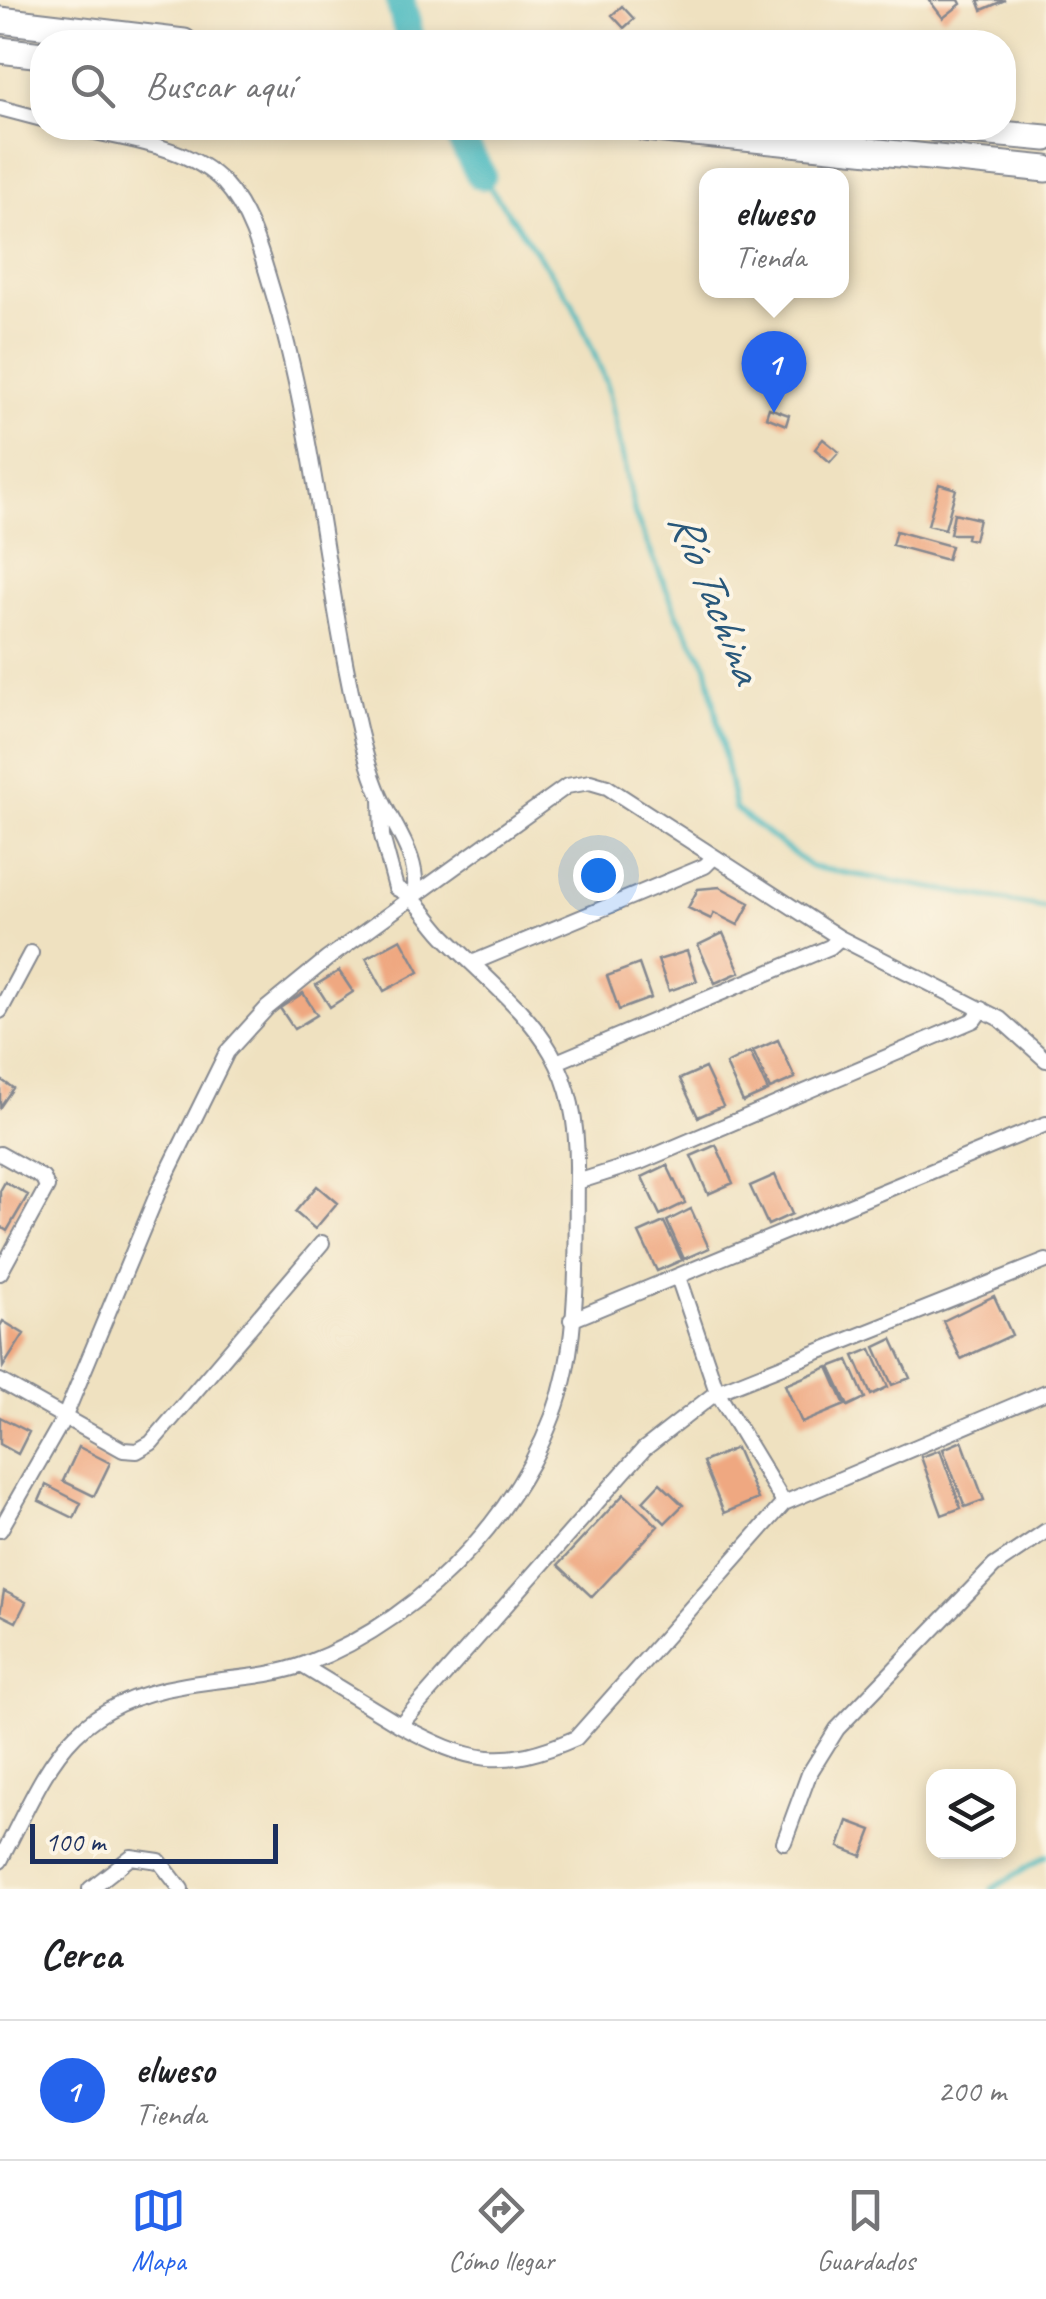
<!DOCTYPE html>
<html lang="es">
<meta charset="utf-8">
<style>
body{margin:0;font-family:Caveat,sans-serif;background:#f6f6f6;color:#202124}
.controls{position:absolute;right:30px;bottom:30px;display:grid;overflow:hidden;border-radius:20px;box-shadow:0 5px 15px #0003}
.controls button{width:90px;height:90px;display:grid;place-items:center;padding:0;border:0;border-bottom:2px solid #e0e0e0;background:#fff;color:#202124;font:50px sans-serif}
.scale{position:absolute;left:30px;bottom:25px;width:248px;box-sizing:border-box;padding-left:10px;border:5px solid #1b2f5e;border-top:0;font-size:28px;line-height:35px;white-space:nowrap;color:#1b2f5e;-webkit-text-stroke:8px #fcf5e5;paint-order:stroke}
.you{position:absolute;left:598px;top:875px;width:35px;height:35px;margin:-25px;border:8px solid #fff;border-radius:50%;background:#1a73e8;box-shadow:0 0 0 15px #1a73e833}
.badge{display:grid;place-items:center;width:65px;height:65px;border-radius:50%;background:#2563eb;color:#fff;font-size:32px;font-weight:700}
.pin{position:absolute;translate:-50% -82px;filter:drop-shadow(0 2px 5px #0008)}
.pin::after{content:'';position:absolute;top:52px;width:35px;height:30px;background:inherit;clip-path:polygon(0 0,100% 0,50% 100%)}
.popup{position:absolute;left:699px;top:168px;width:150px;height:130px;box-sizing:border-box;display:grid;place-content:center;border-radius:20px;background:#fff;filter:drop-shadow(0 2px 8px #0005);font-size:32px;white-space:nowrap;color:#757577}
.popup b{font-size:38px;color:#202124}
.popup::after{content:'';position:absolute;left:50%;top:100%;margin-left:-20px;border:20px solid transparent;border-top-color:#fff}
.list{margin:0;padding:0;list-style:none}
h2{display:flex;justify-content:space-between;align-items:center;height:130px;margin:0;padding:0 40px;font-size:42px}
h2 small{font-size:32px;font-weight:400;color:#757577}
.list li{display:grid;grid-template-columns:65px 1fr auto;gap:30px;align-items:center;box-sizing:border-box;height:140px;padding:0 40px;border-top:2px solid #e0e0e0}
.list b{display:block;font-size:38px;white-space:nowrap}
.list p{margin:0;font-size:32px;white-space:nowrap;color:#757577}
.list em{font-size:32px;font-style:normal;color:#757577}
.icon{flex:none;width:55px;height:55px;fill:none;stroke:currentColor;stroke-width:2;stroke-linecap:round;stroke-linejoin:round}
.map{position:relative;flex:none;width:1046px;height:1889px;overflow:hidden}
.search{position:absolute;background:#fff;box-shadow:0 5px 15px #0003;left:30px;right:30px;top:30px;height:110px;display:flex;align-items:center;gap:25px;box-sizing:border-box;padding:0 35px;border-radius:40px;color:#757577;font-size:38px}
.sheet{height:270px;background:#fff}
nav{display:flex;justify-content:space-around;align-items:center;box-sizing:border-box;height:140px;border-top:2px solid #e0e0e0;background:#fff;font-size:28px;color:#757577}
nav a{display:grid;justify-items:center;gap:5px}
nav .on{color:#2563eb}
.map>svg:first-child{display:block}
</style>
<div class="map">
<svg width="1046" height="1889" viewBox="0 0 1046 1889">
<rect width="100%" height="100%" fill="#fcf5e5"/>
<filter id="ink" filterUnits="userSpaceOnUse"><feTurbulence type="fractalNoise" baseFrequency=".01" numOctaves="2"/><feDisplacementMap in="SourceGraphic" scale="20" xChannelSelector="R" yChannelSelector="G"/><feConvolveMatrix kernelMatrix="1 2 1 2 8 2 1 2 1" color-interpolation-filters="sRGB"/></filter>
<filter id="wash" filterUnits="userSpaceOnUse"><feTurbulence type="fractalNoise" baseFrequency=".0048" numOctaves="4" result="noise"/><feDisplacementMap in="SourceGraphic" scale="40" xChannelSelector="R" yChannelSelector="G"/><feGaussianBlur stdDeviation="2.25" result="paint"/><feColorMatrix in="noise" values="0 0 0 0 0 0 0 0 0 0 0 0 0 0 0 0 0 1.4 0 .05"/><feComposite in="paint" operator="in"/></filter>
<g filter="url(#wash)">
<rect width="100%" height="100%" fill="#efe1c0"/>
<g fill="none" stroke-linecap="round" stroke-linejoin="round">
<path stroke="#49b9bf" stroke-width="5" d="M 481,175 L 572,302 L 607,384 L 635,515 L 678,616 L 707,666 L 735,809 L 811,867 L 1046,908
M 992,1889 L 1046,1856"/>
<path stroke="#49b9bf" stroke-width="30" d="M 400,0 L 411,42
M 455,128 L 481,175"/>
</g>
<g id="blocks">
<path fill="#efa881" d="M 929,0 L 959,0 L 961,4 L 943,18 Z
M 978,0 L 1005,0 L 982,10 Z
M 622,6 L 634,19 L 624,28 L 612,15 Z
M 769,408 L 789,415 L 786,425 L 766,417 Z
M 823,439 L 839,452 L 830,462 L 815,449 Z
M 939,484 L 956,489 L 945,529 L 928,525 Z
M 954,513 L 979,519 L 974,540 L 966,538 L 967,534 L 950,534 Z
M 896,531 L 951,546 L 947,560 L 892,545 Z
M 720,887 L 750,903 L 738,925 L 714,913 L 711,919 L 688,908 L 698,889 Z
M 723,933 L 740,972 L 715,983 L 698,945 Z
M 401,939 L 419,972 L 384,991 L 366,958 Z
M 687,951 L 697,981 L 669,991 L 658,960 Z
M 639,964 L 651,998 L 619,1010 L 607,976 Z
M 339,971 L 353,992 L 330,1007 L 316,985 Z
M 303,993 L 317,1015 L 294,1029 L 280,1008 Z
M 778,1040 L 795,1078 L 770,1089 L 753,1051 Z
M 750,1052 L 768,1091 L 743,1102 L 726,1064 Z
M 705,1068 L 723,1106 L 698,1117 L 680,1079 Z
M 0,1079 L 13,1088 L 0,1107 Z
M 716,1145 L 733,1183 L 708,1194 L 691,1156 Z
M 667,1165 L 685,1203 L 660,1215 L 642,1177 Z
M 775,1175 L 792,1214 L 768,1225 L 750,1186 Z
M 5,1182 L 28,1195 L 7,1231 L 0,1226 L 0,1191 Z
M 317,1186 L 337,1203 L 315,1229 L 295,1212 Z
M 691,1209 L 709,1248 L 684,1259 L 667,1221 Z
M 664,1222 L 682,1260 L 657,1271 L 639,1233 Z
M 994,1296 L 1012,1335 L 961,1359 L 943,1321 Z
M 3,1321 L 24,1334 L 3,1367 L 0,1326 Z
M 892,1339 L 910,1378 L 892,1385 L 875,1347 Z
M 871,1349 L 888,1387 L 871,1395 L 854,1356 Z
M 848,1360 L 865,1398 L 848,1406 L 830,1367 Z
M 828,1367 L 845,1405 L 802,1423 L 785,1385 Z
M 0,1417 L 29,1432 L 18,1454 L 0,1444 Z
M 962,1441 L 984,1500 L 965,1507 L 943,1449 Z
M 79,1447 L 110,1463 L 94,1496 L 63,1481 Z
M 736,1448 L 758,1499 L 724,1513 L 703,1462 Z
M 940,1450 L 961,1508 L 942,1515 L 921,1457 Z
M 660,1483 L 683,1505 L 665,1523 L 643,1501 Z
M 46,1485 L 81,1503 L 74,1518 L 39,1501 Z
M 624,1494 L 658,1526 L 592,1597 L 558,1565 Z
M 4,1591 L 26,1602 L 16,1622 L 0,1614 Z
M 848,1821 L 872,1830 L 862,1856 L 839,1847 Z"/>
</g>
</g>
<g filter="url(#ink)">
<use href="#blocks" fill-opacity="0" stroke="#85888f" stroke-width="2.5"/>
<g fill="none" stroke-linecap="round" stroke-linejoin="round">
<g stroke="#85888f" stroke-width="18">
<path id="street" d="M 0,108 L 42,119
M 77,128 C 126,140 188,145 224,183 C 249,210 261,252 271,286 C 316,432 325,585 360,733 C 365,754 372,778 381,798 C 396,831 421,859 414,897
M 472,963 L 705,866 L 714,857
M 0,1011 L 31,953
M 559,1061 L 830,947 L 840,938
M 0,1154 L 43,1178 L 47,1187 L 0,1273
M 577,1182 L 640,1162 L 974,1020 L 982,1009
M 678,1277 L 717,1392 L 784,1503 L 1046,1392
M 571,1320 L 1046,1124
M 0,1381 L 123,1450 L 137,1451 L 151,1443 L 322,1243
M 0,1530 L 65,1416 L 159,1190 L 227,1052 L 267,1008 L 327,959 L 567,786 L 590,782 L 607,787 L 840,938 L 1000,1019 L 1046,1060
M 303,1666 L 400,1725 L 644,1449 L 717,1392 L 1046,1261
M 400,1725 C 469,1762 501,1771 576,1738 L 784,1503
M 784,1842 L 809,1774 L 837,1729 L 994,1566 L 1046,1531
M 0,1861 C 50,1764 66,1705 186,1685 C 225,1678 269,1678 305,1664 C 426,1619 540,1497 566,1370 C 579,1307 576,1237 577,1174 C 579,1049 528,1019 448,940 C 429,922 420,899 396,888 L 382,836 L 381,798
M 90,1889 L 131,1857 L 159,1861 L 181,1889"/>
</g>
<g stroke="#85888f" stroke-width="29">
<path id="highway" d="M 0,20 L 184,42
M 0,50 L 42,55
M 645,128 L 1046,169
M 935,128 L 1046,138"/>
</g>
<use href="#street" stroke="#fff" stroke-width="14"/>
<use href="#highway" stroke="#fff" stroke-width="25"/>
</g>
</g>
<g text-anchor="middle" stroke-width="8" stroke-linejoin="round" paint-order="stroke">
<g font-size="45" font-style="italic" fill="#29587b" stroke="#fcf5e5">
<text transform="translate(717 596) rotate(68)" y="16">Río Tachina</text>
</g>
</g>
</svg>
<div class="controls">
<button><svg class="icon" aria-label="layers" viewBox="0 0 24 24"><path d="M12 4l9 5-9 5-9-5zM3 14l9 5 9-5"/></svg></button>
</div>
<div class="scale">100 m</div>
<div class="you"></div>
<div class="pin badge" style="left:774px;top:413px">1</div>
<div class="popup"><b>elweso</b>Tienda</div>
<div class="search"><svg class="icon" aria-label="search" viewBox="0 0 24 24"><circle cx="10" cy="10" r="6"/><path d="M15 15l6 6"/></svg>Buscar aquí</div>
</div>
<section class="sheet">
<h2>Cerca<small></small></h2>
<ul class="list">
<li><span class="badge">1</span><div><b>elweso</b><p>Tienda</p></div><em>200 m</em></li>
</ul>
</section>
<nav>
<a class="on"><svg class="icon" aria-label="map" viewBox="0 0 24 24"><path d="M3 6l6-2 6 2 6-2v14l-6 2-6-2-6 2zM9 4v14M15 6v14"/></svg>Mapa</a>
<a><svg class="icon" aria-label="directions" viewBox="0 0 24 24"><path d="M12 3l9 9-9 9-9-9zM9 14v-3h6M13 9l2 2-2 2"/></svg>Cómo llegar</a>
<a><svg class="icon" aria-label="saved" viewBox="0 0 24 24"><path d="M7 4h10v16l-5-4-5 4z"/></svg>Guardados</a>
</nav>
